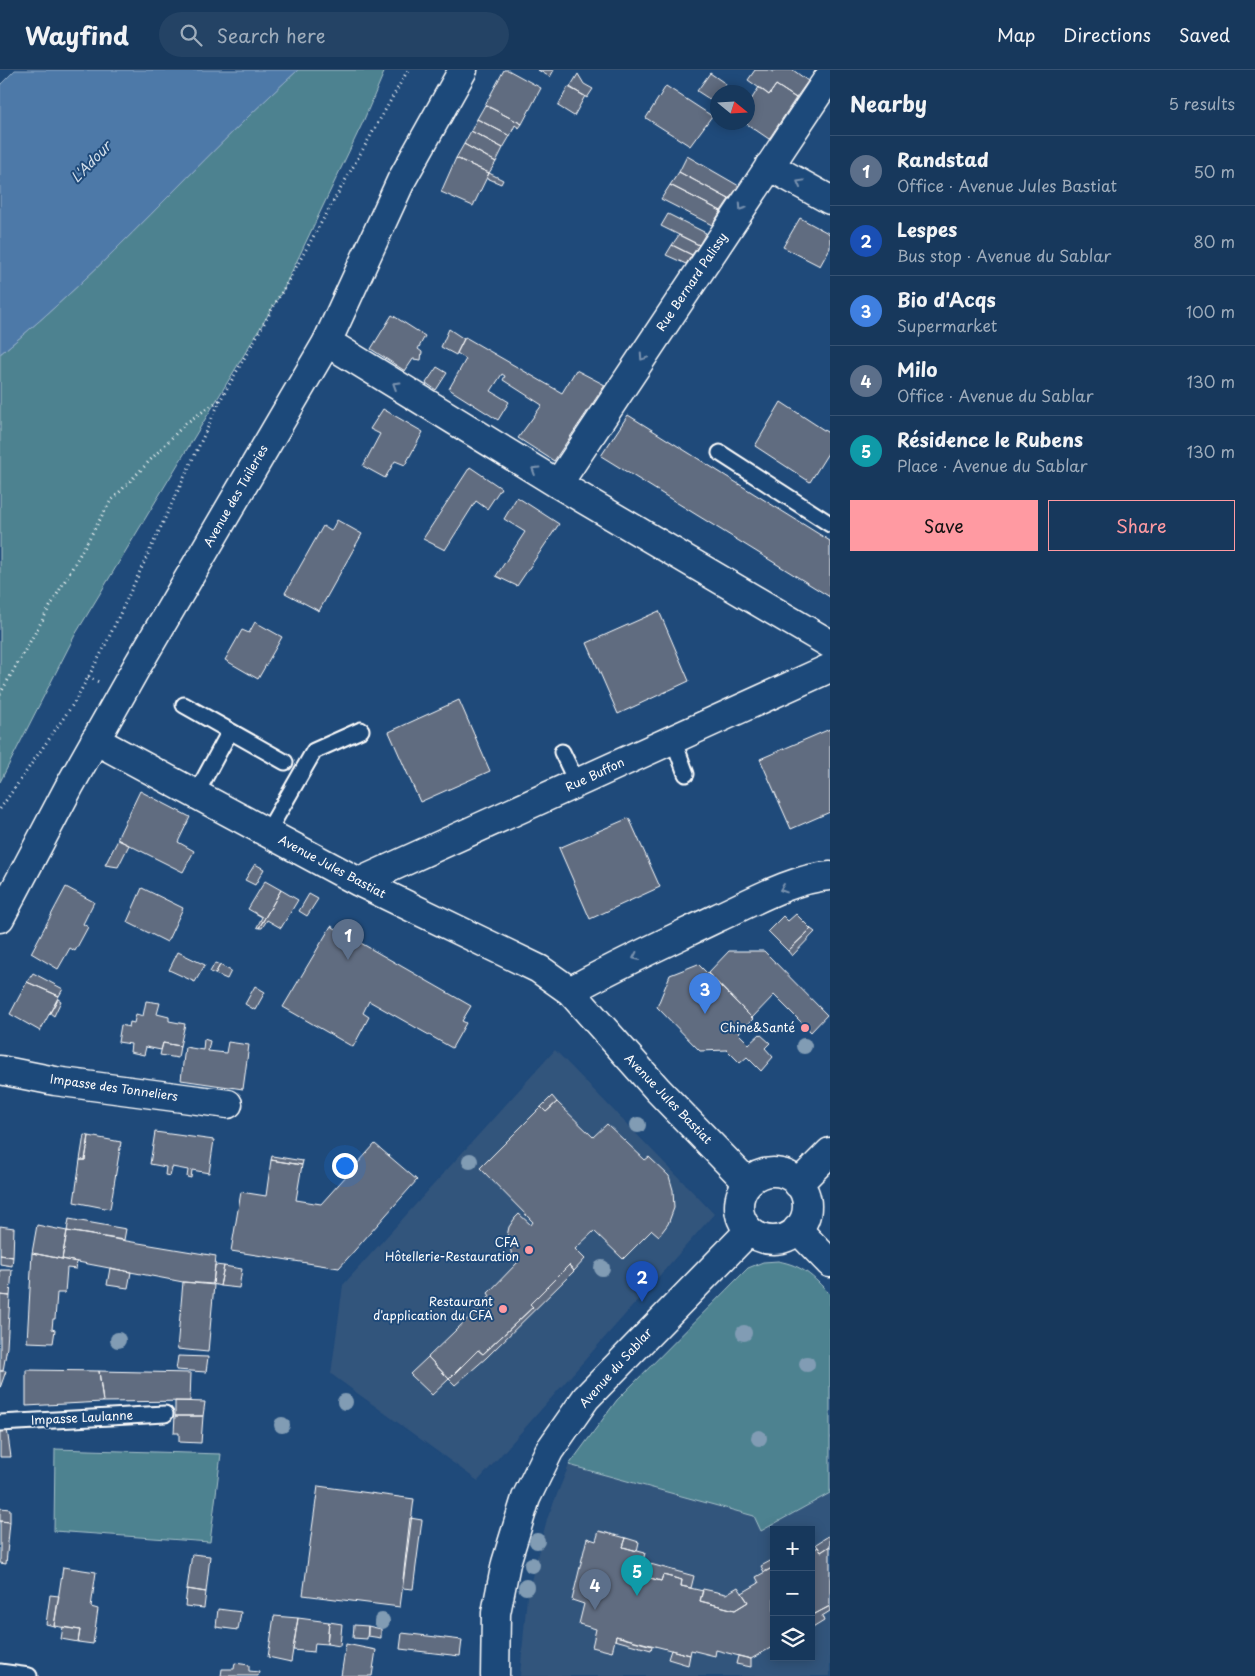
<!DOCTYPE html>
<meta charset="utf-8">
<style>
body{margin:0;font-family:"Playpen Sans",sans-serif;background:#244365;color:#f1f3f6}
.controls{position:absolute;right:15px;bottom:15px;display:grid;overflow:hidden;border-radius:0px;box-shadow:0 2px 12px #0003}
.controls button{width:45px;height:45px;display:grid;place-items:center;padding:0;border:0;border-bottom:1px solid #365272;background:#17385c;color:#f1f3f6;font:25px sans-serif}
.compass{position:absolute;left:710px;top:15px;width:45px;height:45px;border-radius:50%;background:#17385c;box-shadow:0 2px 12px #0003;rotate:108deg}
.you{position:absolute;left:344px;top:1095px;width:18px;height:18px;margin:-12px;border:4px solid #fff;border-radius:50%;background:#1a73e8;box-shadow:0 0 0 8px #1a73e833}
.badge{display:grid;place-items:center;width:32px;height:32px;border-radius:50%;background:#ff9aa2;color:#fff;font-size:16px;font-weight:700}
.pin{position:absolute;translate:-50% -41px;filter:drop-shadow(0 1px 2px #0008)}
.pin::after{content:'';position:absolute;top:26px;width:18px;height:15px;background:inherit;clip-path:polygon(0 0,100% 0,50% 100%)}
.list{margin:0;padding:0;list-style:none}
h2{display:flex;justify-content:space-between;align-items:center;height:65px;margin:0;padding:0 20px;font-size:21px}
h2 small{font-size:16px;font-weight:400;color:#9eacbb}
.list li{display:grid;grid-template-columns:32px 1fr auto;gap:15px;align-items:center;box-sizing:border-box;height:70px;padding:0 20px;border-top:1px solid #365272}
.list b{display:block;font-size:19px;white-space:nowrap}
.list p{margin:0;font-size:16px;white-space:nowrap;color:#9eacbb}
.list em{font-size:16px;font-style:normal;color:#9eacbb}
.actions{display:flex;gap:10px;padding:15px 20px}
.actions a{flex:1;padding:11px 0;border:1px solid #ff9aa2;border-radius:0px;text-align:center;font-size:18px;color:#ff9aa2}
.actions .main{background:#ff9aa2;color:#111}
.icon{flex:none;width:28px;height:28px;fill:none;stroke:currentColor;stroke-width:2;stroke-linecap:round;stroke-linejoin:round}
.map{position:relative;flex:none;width:830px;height:1606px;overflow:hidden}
header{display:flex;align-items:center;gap:30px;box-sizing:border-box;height:70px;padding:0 25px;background:#17385c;border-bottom:1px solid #365272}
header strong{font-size:24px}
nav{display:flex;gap:28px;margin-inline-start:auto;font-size:18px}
.search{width:350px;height:45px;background:#244365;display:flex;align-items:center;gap:12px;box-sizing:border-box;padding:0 18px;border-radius:28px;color:#9eacbb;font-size:19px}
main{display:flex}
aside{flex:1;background:#17385c}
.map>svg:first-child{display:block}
</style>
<header>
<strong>Wayfind</strong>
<div class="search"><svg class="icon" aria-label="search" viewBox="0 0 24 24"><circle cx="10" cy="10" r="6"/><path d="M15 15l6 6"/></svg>Search here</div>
<nav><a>Map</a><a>Directions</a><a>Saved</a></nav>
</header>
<main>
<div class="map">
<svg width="830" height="1606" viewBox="0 0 830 1606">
<rect width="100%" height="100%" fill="#1f4a7a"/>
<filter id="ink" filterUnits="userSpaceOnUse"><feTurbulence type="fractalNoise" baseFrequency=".02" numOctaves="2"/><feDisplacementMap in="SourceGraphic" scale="10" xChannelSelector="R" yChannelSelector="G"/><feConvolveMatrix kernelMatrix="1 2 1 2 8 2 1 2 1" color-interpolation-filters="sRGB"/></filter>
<g filter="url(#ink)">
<path fill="#32547c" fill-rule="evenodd" d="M 555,980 L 714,1144 L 478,1411 L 331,1304 L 343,1215 Z
M 569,1395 L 755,1446 L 761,1461 L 830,1423 L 830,1606 L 520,1606 L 527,1526 L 547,1449 ZM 774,1460 L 811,1460 L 811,1587 L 774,1587 Z"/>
<path fill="#4d8290" stroke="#a6c0c8" d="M 298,0 L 385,0 L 363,52 L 283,220 L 75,565 L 0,712 L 0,284 C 107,198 196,92 298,0 Z
M 778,1191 C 804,1196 812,1206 830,1224 L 830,1423 L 761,1461 L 754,1446 L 569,1395 L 617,1330 L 748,1198 L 763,1192 Z
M 55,1379 L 221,1384 L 210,1472 L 54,1461 Z"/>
<path fill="#4d79a8" stroke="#94afcb" d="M 15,0 L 298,0 C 196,92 107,198 0,284 L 0,15 Z"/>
<path fill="#606c80" stroke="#fff" d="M 504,0 L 508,0 L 541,18 L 522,54 L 485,35 Z
M 538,0 L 554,0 L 550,7 Z
M 755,0 L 769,0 L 773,2 L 775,0 L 793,0 L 808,11 L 796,28 L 776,15 L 769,25 L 748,10 Z
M 710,3 L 726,14 L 721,22 L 718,22 L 714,32 L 697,21 Z
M 578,4 L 584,14 L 593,19 L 587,28 L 570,17 Z
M 776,15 L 796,28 L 769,69 L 744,52 L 748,52 L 748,35 L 759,17 L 769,25 Z
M 666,16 L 712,46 L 690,76 L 646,48 Z
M 568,17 L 585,26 L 574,46 L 558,36 Z
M 485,35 L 522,54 L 519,58 L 515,55 L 510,66 L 477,49 Z
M 477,49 L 510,66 L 503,78 L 471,61 Z
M 471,61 L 503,78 L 496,92 L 464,74 Z
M 464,74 L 496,92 L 489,103 L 456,88 Z
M 687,86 L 739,116 L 729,129 L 679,102 Z
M 456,88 L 489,103 L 473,136 L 441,122 Z
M 679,102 L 729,129 L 721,141 L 670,115 Z
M 489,103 L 503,110 L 501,114 L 487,108 Z
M 670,115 L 721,141 L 712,155 L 661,129 Z
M 668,144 L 706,163 L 699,175 L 661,156 Z
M 800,148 L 830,164 L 830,178 L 820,196 L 783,177 Z
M 679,165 L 699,175 L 692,185 L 672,175 Z
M 672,175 L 692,185 L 686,194 L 666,185 Z
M 392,245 L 425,266 L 418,279 L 422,282 L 421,290 L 413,289 L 405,301 L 371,279 Z
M 449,259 L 464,269 L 456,285 L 441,277 Z
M 465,267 L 562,323 L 576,300 L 605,315 L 554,391 L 518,368 L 542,335 L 503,310 L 505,306 L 502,304 L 491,321 L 509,332 L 498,350 L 449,319 L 466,289 L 457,283 Z
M 437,297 L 447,303 L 436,320 L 426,313 Z
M 781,332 L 830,364 L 830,380 L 810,412 L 755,376 Z
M 383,339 L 423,362 L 405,395 L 395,391 L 385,408 L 363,396 L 380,364 L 370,359 Z
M 628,345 L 830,471 L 830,527 L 601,386 Z
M 470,397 L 501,418 L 487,439 L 476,431 L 445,480 L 423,469 Z
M 517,427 L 559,454 L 517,516 L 496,506 L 525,462 L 504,449 Z
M 337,450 L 362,464 L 319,541 L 285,523 L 323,456 L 331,461 Z
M 659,541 L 689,611 L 618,644 L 587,573 Z
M 255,552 L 282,567 L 258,609 L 225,590 L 242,560 L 249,563 Z
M 459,630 L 490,701 L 420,732 L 389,662 Z
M 830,659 L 830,742 L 791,759 L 760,689 Z
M 140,721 L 190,747 L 178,772 L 194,781 L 183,802 L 117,769 Z
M 629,748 L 660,817 L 590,849 L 559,778 Z
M 118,770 L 129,775 L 118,797 L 105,795 Z
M 255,794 L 264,799 L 255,815 L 245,810 Z
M 265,811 L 281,820 L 259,858 L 257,857 L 262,847 L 248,839 Z
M 66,817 L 94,832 L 83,854 L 88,857 L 75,881 L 70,878 L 58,899 L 31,883 Z
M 142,818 L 183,838 L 167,872 L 127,852 Z
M 281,820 L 298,830 L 281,858 L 267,850 L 262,858 L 259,858 Z
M 309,824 L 318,829 L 307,846 L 299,841 Z
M 796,844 L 811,859 L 788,881 L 768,861 L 783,846 L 788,851 Z
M 331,856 L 471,936 L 462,951 L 466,953 L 452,978 L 369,931 L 363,943 L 369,947 L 353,977 L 283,937 Z
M 811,859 L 815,862 L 792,886 L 788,881 Z
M 729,881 L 764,881 L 827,945 L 811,962 L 774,925 L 752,948 L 708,903 Z
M 178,882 L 205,895 L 195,912 L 169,900 Z
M 215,893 L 220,895 L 215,904 L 210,902 Z
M 698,894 L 753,949 L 738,963 L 749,974 L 760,964 L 770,973 L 765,978 L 773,987 L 761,1001 L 747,987 L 740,993 L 727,980 L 700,981 L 657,937 L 670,905 Z
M 220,895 L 231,901 L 227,909 L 215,904 Z
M 33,903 L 63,919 L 59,926 L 27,912 Z
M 27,912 L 59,926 L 40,961 L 10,944 Z
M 255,916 L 265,922 L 255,940 L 245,934 Z
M 58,929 L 61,931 L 54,946 L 50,943 Z
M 146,931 L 160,933 L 157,944 L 169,947 L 169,951 L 185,954 L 180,976 L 163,973 L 161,980 L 146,977 L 144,985 L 130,982 L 131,974 L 118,972 L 121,955 L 129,957 L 130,952 L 134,953 L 136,944 L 143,946 Z
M 204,969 L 210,971 L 208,981 L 226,983 L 228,972 L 249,975 L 243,1019 L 181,1010 L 185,977 L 203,980 Z
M 163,973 L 180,976 L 178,988 L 160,985 Z
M 552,1026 L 557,1032 L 546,1042 L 541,1037 Z
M 557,1032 L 593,1067 L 607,1054 L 645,1090 L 649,1087 L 669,1106 L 673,1120 L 674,1138 L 668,1154 L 659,1166 L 652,1160 L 623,1189 L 594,1161 L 575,1179 L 585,1189 L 574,1201 L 569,1195 L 530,1234 L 533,1237 L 483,1284 L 478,1280 L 449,1309 L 428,1287 L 483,1234 L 490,1226 L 488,1223 L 518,1192 L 512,1185 L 507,1166 L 509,1157 L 515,1148 L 519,1144 L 531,1155 L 533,1152 L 480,1098 L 541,1037 L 546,1042 Z
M 155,1062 L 214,1070 L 209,1103 L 192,1100 L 191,1108 L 187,1107 L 188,1100 L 172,1097 L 170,1106 L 165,1105 L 166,1097 L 150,1094 Z
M 84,1065 L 89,1066 L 85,1090 L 80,1090 Z
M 89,1066 L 121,1072 L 110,1139 L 74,1132 L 80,1090 L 85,1090 Z
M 375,1074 L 417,1110 L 339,1198 L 231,1181 L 241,1122 L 266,1126 L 271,1090 L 302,1095 L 296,1130 L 321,1134 Z
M 272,1086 L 303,1091 L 302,1095 L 271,1090 Z
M 69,1149 L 126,1159 L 124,1170 L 67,1161 Z
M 37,1155 L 67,1161 L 62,1189 L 32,1183 Z
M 0,1156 L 14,1158 L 13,1187 L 0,1185 Z
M 67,1161 L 216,1186 L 213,1214 L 183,1212 L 62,1189 Z
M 32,1183 L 77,1192 L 76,1199 L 67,1198 L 65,1223 L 57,1223 L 55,1249 L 53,1249 L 52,1259 L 55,1260 L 53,1273 L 27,1272 Z
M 0,1185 L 13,1187 L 12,1196 L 0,1194 Z
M 215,1195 L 224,1196 L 220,1216 L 213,1214 Z
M 569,1195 L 574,1201 L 486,1288 L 455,1315 L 449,1309 L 478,1280 L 483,1284 L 533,1237 L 530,1234 Z
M 224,1196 L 242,1199 L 239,1218 L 220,1216 Z
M 110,1198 L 131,1202 L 128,1218 L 107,1215 Z
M 0,1200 L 12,1200 L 10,1226 L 0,1225 Z
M 183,1212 L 214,1215 L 208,1282 L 177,1279 Z
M 0,1225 L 10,1226 L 7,1277 L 3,1301 L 0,1301 Z
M 178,1286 L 208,1287 L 206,1302 L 176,1300 Z
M 428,1287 L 449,1309 L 432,1325 L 410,1304 Z
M 26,1300 L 99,1301 L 103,1332 L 26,1336 Z
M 0,1301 L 6,1301 L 0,1318 Z
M 99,1301 L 191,1303 L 190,1331 L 103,1332 Z
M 175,1331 L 205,1332 L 203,1346 L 175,1346 Z
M 175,1346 L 203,1346 L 201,1373 L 179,1372 L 179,1363 L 174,1363 Z
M 7,1359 L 11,1387 L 0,1387 L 0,1360 Z
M 318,1416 L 414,1429 L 400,1537 L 303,1525 Z
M 0,1438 L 10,1439 L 10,1452 L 0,1451 Z
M 410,1448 L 422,1450 L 413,1519 L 402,1518 Z
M 0,1451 L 10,1452 L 6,1494 L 0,1493 Z
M 599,1461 L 626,1468 L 623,1477 L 645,1483 L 639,1505 L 661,1511 L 663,1505 L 682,1510 L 681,1516 L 703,1521 L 700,1531 L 735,1540 L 748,1532 L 742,1523 L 759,1513 L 756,1507 L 774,1497 L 774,1576 L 751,1589 L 716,1580 L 715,1586 L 691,1580 L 690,1585 L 616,1566 L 612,1582 L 592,1577 L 596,1559 L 579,1554 L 584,1534 L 572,1530 L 587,1468 L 596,1471 Z
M 830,1465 L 830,1476 L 821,1482 L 816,1474 Z
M 626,1468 L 639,1472 L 637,1481 L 623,1477 Z
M 830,1476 L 830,1536 L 811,1546 L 811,1482 L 818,1477 L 821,1482 Z
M 192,1484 L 210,1486 L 206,1522 L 187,1519 Z
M 774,1489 L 774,1497 L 764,1502 L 761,1496 Z
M 643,1492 L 694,1506 L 691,1518 L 681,1516 L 682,1510 L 663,1505 L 661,1511 L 639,1505 Z
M 63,1497 L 96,1502 L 91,1537 L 98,1539 L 93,1574 L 78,1572 L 80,1560 L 54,1556 Z
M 738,1517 L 748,1532 L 735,1540 L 700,1531 L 703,1519 L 726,1524 Z
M 187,1519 L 206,1522 L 204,1538 L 185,1536 Z
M 50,1525 L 59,1526 L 54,1556 L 46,1554 Z
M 830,1536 L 830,1541 L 822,1546 L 824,1551 L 811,1559 L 811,1546 Z
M 218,1539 L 241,1542 L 238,1560 L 216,1557 Z
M 274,1546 L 298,1548 L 291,1592 L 268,1587 Z
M 298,1548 L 329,1552 L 327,1574 L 315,1573 L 314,1582 L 293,1580 Z
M 329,1552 L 342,1554 L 340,1576 L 327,1574 Z
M 354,1555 L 368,1556 L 367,1569 L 353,1568 Z
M 368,1556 L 381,1559 L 381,1568 L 368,1566 Z
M 63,1557 L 80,1560 L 78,1572 L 61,1569 Z
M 402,1563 L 462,1570 L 460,1586 L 400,1579 Z
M 616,1566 L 652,1576 L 651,1580 L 615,1570 Z
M 346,1574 L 376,1580 L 372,1606 L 341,1606 Z
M 671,1580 L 690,1585 L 688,1595 L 668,1589 Z
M 738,1586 L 751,1589 L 751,1597 L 736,1594 Z
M 235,1593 L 249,1595 L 249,1601 L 259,1602 L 258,1606 L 221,1606 L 222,1599 L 234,1599 Z"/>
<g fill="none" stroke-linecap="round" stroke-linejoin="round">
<g stroke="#fff" stroke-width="19">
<path id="service" d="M 720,383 L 830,454
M 184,635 L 285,692
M 673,669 L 686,704
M 562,682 L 577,713
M 196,724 L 230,661
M 267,763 L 314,681 L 361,660
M 0,1353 L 165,1344
M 0,1602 L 29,1606"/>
</g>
<g stroke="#fff" stroke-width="31">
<path id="minor" d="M 769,96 L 830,130
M 327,272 L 558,414 L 827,10
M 558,414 L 830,574
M 95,670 L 359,812 L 539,899 L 570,921 L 658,1020 L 748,1113
M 359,812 L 830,598
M 570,921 C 618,894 667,872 717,848 C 750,833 793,808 830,806
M 0,1000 L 55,1011 L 228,1034
M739 1136a34 34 0 1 1 68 0a34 34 0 1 1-68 0Z
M 798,1114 L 830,1082
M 797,1159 L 830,1193
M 495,1606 L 496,1543 L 506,1493 L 526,1428 L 549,1381 L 586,1328 L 749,1161"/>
</g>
<g stroke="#fff" stroke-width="31">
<path id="secondary" d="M 0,848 L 69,717 L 136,598 L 327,272 L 401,111 L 463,0"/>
</g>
<path stroke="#fff" stroke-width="3" stroke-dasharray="1 4" stroke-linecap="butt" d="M 88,607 L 99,612
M 0,624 L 110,432 L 186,353 L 221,329 L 408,0
M 0,739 L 74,633 L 103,580 L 221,329"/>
<use href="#service" stroke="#1f4a7a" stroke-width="15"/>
<use href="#minor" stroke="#1f4a7a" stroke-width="28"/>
<use href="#secondary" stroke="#1f4a7a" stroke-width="28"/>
</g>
<g fill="#819cb4">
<circle cx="804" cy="976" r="8"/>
<circle cx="638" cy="1055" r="8"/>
<circle cx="470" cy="1091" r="8"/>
<circle cx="602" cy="1198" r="8"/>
<circle cx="744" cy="1263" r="8"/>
<circle cx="118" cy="1270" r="8"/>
<circle cx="807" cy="1294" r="8"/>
<circle cx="345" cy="1332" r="8"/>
<circle cx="282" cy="1355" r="8"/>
<circle cx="759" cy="1368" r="8"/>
<circle cx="537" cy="1471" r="8"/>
<circle cx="532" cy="1495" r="8"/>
<circle cx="526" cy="1517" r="8"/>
<circle cx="382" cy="1551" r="8"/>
</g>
<defs><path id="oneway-chevron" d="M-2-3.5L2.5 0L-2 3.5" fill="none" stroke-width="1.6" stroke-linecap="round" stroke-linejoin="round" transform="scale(1.25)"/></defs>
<g stroke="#7992af">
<use href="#oneway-chevron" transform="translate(800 113) rotate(-151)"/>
<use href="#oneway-chevron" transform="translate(742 137) rotate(124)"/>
<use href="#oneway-chevron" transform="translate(643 287) rotate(124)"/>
<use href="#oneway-chevron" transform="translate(396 315) rotate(-148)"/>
<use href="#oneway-chevron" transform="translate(535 400) rotate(-148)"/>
<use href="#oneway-chevron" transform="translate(783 819) rotate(161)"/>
<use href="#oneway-chevron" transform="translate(636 887) rotate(155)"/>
</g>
</g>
<g fill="#ff9aa2" stroke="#1f4a7a" stroke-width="2">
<circle cx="805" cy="958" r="5"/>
<circle cx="529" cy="1180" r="5"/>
<circle cx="503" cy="1239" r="5"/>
</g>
<g text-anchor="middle" stroke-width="4" stroke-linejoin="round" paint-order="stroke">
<g font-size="12" fill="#fff" stroke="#1f4a7a">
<text transform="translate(692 212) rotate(-56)" y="4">Rue Bernard Palissy</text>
<text transform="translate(236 426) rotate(-60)" y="4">Avenue des Tuileries</text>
<text transform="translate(595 705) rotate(-25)" y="4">Rue Buffon</text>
<text transform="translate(332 797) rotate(28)" y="4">Avenue Jules Bastiat</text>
<text transform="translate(114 1018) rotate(8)" y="4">Impasse des Tonneliers</text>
<text transform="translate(668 1029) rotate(46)" y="4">Avenue Jules Bastiat</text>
<text transform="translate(616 1298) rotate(-48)" y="4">Avenue du Sablar</text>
<text transform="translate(82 1348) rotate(-3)" y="4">Impasse Laulanne</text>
</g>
<g font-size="12" fill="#fff" stroke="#1f4a7a" text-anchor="end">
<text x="795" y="962">Chine&amp;Santé</text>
<text x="519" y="1177">CFA<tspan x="519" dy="14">Hôtellerie-Restauration</tspan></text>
<text x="493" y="1236">Restaurant<tspan x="493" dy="14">d'application du CFA</tspan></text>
</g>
<g font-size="14" font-style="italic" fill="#d2dee9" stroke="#1f4a7a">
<text transform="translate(91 92) rotate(-46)" y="5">L'Adour</text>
</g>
</g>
</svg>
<div class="controls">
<button>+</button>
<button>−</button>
<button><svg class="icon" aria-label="layers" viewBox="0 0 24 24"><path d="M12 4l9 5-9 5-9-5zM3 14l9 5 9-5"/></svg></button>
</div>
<svg class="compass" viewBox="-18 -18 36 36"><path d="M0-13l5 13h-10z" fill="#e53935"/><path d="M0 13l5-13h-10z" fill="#9eacbb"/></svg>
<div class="you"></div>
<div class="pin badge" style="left:348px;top:890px;background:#5c6f8a">1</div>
<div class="pin badge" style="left:642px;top:1232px;background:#1a4fb4">2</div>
<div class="pin badge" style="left:705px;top:944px;background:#3f7fe0">3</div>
<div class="pin badge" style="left:595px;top:1540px;background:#5c6f8a">4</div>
<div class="pin badge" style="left:637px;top:1526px;background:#0f9aa8">5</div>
</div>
<aside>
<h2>Nearby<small>5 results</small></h2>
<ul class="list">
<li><span class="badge" style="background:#5c6f8a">1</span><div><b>Randstad</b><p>Office · Avenue Jules Bastiat</p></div><em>50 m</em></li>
<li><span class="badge" style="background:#1a4fb4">2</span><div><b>Lespes</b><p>Bus stop · Avenue du Sablar</p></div><em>80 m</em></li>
<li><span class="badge" style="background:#3f7fe0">3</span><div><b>Bio d'Acqs</b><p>Supermarket</p></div><em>100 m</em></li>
<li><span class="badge" style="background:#5c6f8a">4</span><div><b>Milo</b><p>Office · Avenue du Sablar</p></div><em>130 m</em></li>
<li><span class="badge" style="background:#0f9aa8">5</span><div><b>Résidence le Rubens</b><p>Place · Avenue du Sablar</p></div><em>130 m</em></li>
</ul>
<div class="actions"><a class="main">Save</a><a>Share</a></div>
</aside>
</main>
